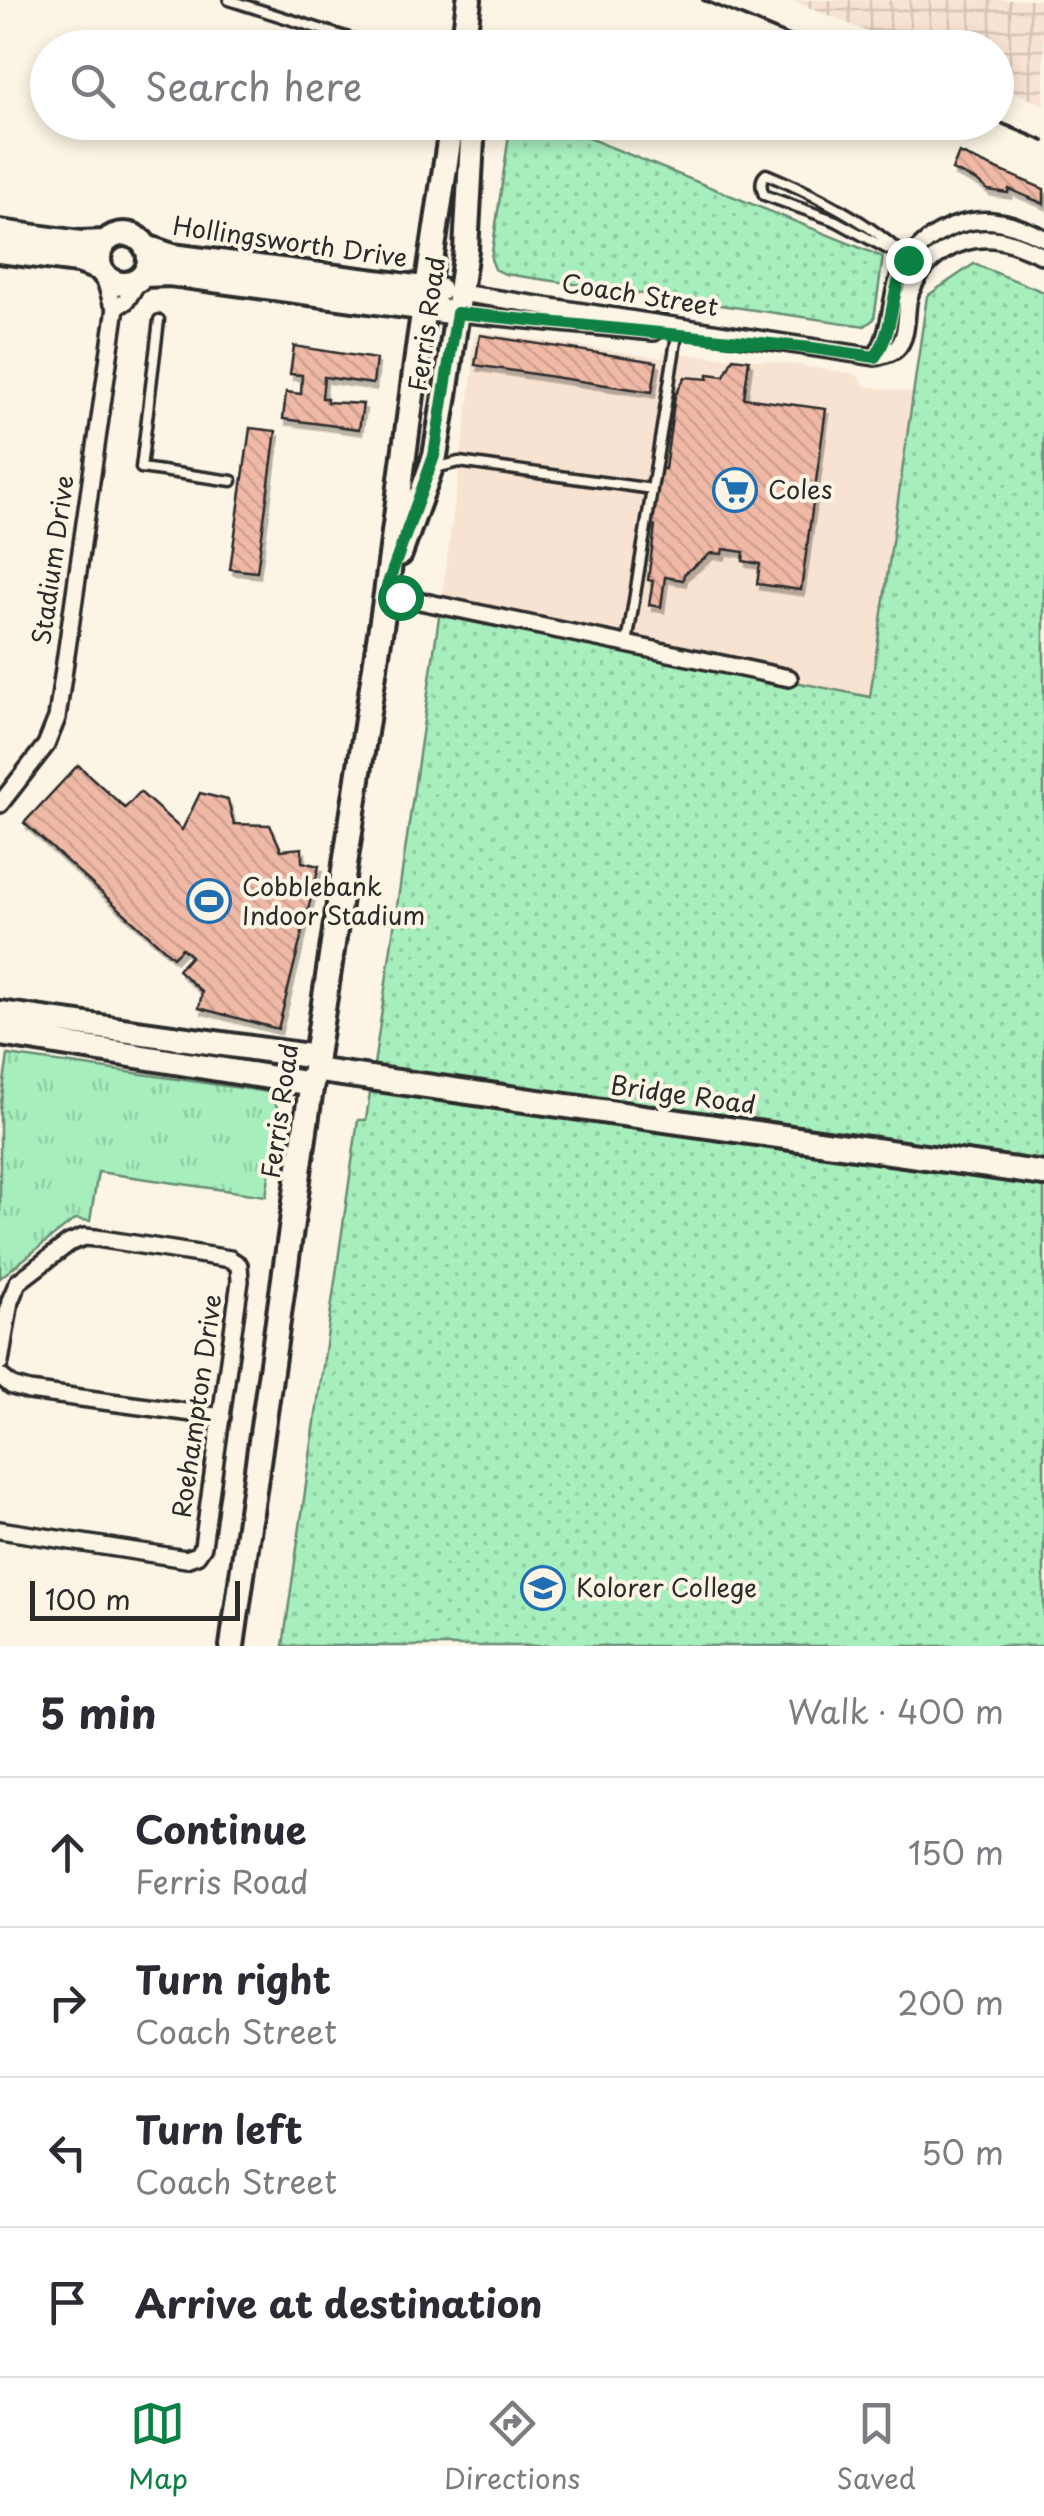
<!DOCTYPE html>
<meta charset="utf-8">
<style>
body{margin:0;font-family:"Playpen Sans",sans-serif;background:#f2f2f3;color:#2b2b33}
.scale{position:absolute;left:30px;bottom:25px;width:210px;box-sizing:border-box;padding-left:10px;border:5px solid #2b2b2b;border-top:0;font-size:28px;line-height:35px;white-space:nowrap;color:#2b2b2b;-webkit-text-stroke:8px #fcf5e5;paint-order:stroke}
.stop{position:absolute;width:30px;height:30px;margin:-22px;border:8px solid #0b8043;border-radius:50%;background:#fff}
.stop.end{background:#0b8043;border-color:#fff;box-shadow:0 2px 10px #0008}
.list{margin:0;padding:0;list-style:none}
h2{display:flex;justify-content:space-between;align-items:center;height:130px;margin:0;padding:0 40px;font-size:42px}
h2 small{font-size:32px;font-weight:400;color:#7c7c81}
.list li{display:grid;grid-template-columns:65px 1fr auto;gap:30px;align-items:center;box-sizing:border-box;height:150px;padding:0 40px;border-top:2px solid #e1e1e2}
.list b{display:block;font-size:38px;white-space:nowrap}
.list p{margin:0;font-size:32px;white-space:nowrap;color:#7c7c81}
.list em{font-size:32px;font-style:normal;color:#7c7c81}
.icon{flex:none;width:55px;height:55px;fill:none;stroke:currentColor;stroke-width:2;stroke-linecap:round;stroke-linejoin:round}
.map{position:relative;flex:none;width:1044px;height:1646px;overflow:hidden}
.search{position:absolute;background:#fff;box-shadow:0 5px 15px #0003;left:30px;right:30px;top:30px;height:110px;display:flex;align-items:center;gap:25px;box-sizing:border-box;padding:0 35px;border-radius:55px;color:#7c7c81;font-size:38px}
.sheet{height:730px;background:#fff}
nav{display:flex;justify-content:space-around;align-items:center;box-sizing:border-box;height:140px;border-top:2px solid #e1e1e2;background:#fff;font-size:28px;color:#7c7c81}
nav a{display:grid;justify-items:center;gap:5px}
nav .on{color:#0b8043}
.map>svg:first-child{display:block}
</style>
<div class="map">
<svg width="1044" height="1646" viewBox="0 0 1044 1646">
<defs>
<pattern id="industrial-grid" width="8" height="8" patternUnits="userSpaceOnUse" patternTransform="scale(2.5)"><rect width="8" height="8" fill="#f8e3d2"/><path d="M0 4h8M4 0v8" fill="none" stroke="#d5c3b4"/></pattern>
<pattern id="grass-dots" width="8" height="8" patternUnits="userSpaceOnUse" patternTransform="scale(2.5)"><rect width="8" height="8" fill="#a6efbd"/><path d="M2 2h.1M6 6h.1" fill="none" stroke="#8fcda3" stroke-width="1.8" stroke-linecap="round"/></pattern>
<pattern id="park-tufts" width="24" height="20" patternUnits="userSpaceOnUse" patternTransform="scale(2.5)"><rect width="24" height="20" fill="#a6efbd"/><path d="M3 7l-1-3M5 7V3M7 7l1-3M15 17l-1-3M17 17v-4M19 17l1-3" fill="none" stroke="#8fcda3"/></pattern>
<pattern id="building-back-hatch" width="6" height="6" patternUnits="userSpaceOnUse" patternTransform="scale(2.5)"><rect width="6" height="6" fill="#f0b9a6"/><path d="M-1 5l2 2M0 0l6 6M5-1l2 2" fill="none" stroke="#ce9f8f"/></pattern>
<filter id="shadow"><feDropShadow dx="3" dy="5.5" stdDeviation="0" flood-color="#0004"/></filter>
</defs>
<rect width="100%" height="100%" fill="#fcf5e5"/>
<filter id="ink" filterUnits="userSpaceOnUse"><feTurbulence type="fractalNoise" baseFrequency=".01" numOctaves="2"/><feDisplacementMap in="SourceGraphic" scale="20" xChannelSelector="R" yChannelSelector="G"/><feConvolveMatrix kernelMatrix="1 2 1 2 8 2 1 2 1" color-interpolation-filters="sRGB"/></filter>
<g filter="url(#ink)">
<path fill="#f8e3d2" d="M 481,332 L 662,358 L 663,352 L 768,361 L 856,374 L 865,386 L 913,393 L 870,697 L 440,610 L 473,369 L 471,355 L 474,337 Z"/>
<path fill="url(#industrial-grid)" d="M 790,0 L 1044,0 L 1044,105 L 997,85 L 996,48 L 905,47 Z"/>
<path fill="url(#grass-dots)" stroke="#688d74" stroke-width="2.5" d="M 510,128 L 566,129 L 883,257 L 874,319 L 865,326 L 505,274 L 495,269 L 491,259 Z
M 974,264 L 1044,292 L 1044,1646 L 283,1646 L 358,1120 L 366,1120 L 440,610 L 870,697 L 927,296 Z"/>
<path fill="url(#park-tufts)" stroke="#688d74" stroke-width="2.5" d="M 8,1055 L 268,1092 L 279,1110 L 266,1196 L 98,1172 L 90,1221 L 75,1219 L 0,1278 L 0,1109 Z"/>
<path fill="url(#building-back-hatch)" stroke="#2b2b2b" stroke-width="2.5" filter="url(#shadow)" d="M 959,153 L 1044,189 L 1044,204 L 1009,189 L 1008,193 L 988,190 L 977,181 L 952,170 Z
M 480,335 L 657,362 L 652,392 L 475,365 Z
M 294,346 L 376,359 L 373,384 L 324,377 L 322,398 L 327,398 L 327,402 L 363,404 L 359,429 L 283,419 L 286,392 L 301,394 L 302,375 L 290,374 Z
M 733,358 L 749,360 L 744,398 L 826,409 L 801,590 L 757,584 L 760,564 L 743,561 L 744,552 L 723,549 L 722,554 L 711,553 L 684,574 L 683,580 L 665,577 L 661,607 L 649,605 L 653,581 L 648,580 L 655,526 L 652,526 L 660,468 L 665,469 L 675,396 L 685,377 L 708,379 L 708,374 L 724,376 Z
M 250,428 L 276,431 L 257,572 L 230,569 Z
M 78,765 L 125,808 L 140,792 L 182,830 L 200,793 L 228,800 L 234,824 L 270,825 L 281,850 L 302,848 L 302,862 L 319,866 L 278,1029 L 199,1008 L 202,992 L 178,970 L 191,956 L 182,948 L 173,957 L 24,823 Z"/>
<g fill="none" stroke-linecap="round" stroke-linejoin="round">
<g stroke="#2b2b2b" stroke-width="15">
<path id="lane" d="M 229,0 L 380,48
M 766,174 C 816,195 870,221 908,260 L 836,221 L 764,195 C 761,188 759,180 766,174 Z
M 159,320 L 141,468 L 232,481
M 435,468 L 459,462 L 652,489
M 627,644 L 677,335"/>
</g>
<g stroke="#2b2b2b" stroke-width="22">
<path id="street" d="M 460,293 L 875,357 C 882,355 891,354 896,349 C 909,337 905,312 909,297 C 921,258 960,233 1000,240 C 1015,242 1030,251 1044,256
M 116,307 L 126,301 L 139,280
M 457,313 L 654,332
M 875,357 C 891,335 889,310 897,284 C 910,242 957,214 1000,222 C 1015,224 1030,232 1044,238
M 386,594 L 789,678
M 0,804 L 46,745 L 57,718 L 116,307 L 111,300 L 104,276
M 0,1362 L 10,1301 L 18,1282 L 69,1243 L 84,1237 L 96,1238 L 230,1259 L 239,1265 L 240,1281 L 203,1546 L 197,1555 L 186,1559 L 0,1530
M 0,1376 L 12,1386 L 29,1391 L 222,1417"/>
</g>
<g stroke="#2b2b2b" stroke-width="30">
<path id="secondary" d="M 463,48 L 469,0
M 0,232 L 80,243 L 105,242
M99 259a25 25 0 1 1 50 0a25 25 0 1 1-50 0Z
M 146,247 L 172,256 L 439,290
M 0,251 L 78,261 L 100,269
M 144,275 L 169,274 L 457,313
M 400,554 L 435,456 L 445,395 L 466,250 L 473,122
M 0,1013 L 316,1057
M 0,1034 L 312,1084
M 314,1070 L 1044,1174
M 232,1646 L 309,1102 L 386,594 L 419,341 L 452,122"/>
</g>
<use href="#lane" stroke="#fcf5e5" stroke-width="8"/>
<use href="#street" stroke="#fcf5e5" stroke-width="15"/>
<use href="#secondary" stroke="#fcf5e5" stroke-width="22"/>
<path stroke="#2b2b2b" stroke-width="4" d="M 703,0 L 819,48
M 996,121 L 1044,141"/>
</g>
</g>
<g fill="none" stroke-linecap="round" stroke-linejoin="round" filter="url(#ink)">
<path stroke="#0b8043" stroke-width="12" d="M 400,597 L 386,594 L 387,586 L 434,456 L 457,313 L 812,348 L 875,357 C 896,328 888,293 908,260"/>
</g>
<defs>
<g id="supermarket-ring" transform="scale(2.25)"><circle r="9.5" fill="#fcf5e5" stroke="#1f6fb2" stroke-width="1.5"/><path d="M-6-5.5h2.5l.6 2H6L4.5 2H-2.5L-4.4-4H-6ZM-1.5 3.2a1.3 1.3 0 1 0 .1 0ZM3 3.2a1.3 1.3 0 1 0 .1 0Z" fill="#1f6fb2"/></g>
<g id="stadium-ring" transform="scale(2.25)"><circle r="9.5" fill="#fcf5e5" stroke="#1f6fb2" stroke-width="1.5"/><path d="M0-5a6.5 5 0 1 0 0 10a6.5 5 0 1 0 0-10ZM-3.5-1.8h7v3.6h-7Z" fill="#1f6fb2"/></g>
<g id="school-ring" transform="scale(2.25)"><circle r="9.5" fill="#fcf5e5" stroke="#1f6fb2" stroke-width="1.5"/><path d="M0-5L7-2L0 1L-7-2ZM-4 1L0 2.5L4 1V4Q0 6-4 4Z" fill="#1f6fb2"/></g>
</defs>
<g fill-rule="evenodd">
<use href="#supermarket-ring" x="735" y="490"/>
<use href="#stadium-ring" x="209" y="901"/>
<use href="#school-ring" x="543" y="1588"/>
</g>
<g text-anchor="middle" stroke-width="8" stroke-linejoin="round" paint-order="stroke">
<g font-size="25" fill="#2b2b2b" stroke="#fcf5e5">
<text transform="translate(290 242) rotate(8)" y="9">Hollingsworth Drive</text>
<text transform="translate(640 295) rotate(9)" y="9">Coach Street</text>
<text transform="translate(427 324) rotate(-82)" y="9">Ferris Road</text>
<text transform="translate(53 560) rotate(-82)" y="9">Stadium Drive</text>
<text transform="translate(683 1095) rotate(8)" y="9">Bridge Road</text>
<text transform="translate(280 1111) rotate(-82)" y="9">Ferris Road</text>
<text transform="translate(197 1406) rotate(-82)" y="9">Roehampton Drive</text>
</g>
<g font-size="25" fill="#2b2b2b" stroke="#fcf5e5" text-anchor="start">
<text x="768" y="499">Coles</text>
<text x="242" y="896">Cobblebank<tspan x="242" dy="29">Indoor Stadium</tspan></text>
<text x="576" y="1597">Kolorer College</text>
</g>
</g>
</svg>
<div class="scale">100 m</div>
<div class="stop" style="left:400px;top:597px"></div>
<div class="stop end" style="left:908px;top:260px"></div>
<div class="search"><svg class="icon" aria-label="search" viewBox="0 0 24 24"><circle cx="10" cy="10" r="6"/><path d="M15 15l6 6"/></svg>Search here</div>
</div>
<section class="sheet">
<h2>5 min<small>Walk · 400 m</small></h2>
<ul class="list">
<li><svg class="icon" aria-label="ahead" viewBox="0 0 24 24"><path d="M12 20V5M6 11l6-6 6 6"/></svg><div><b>Continue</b><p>Ferris Road</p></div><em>150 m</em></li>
<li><svg class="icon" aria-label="right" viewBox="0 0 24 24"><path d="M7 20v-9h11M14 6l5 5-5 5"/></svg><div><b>Turn right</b><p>Coach Street</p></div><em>200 m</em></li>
<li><svg class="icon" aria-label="left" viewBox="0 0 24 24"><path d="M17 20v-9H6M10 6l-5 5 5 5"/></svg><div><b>Turn left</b><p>Coach Street</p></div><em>50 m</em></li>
<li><svg class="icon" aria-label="arrive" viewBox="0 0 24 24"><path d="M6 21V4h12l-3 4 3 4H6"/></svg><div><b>Arrive at destination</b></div></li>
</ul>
</section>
<nav>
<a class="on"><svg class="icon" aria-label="map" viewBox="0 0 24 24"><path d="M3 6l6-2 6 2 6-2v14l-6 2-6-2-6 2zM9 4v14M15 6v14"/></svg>Map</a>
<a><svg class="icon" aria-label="directions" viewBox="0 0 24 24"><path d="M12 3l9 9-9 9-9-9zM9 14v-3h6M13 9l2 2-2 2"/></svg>Directions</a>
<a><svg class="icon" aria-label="saved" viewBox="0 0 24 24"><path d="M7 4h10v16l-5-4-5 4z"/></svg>Saved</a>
</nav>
